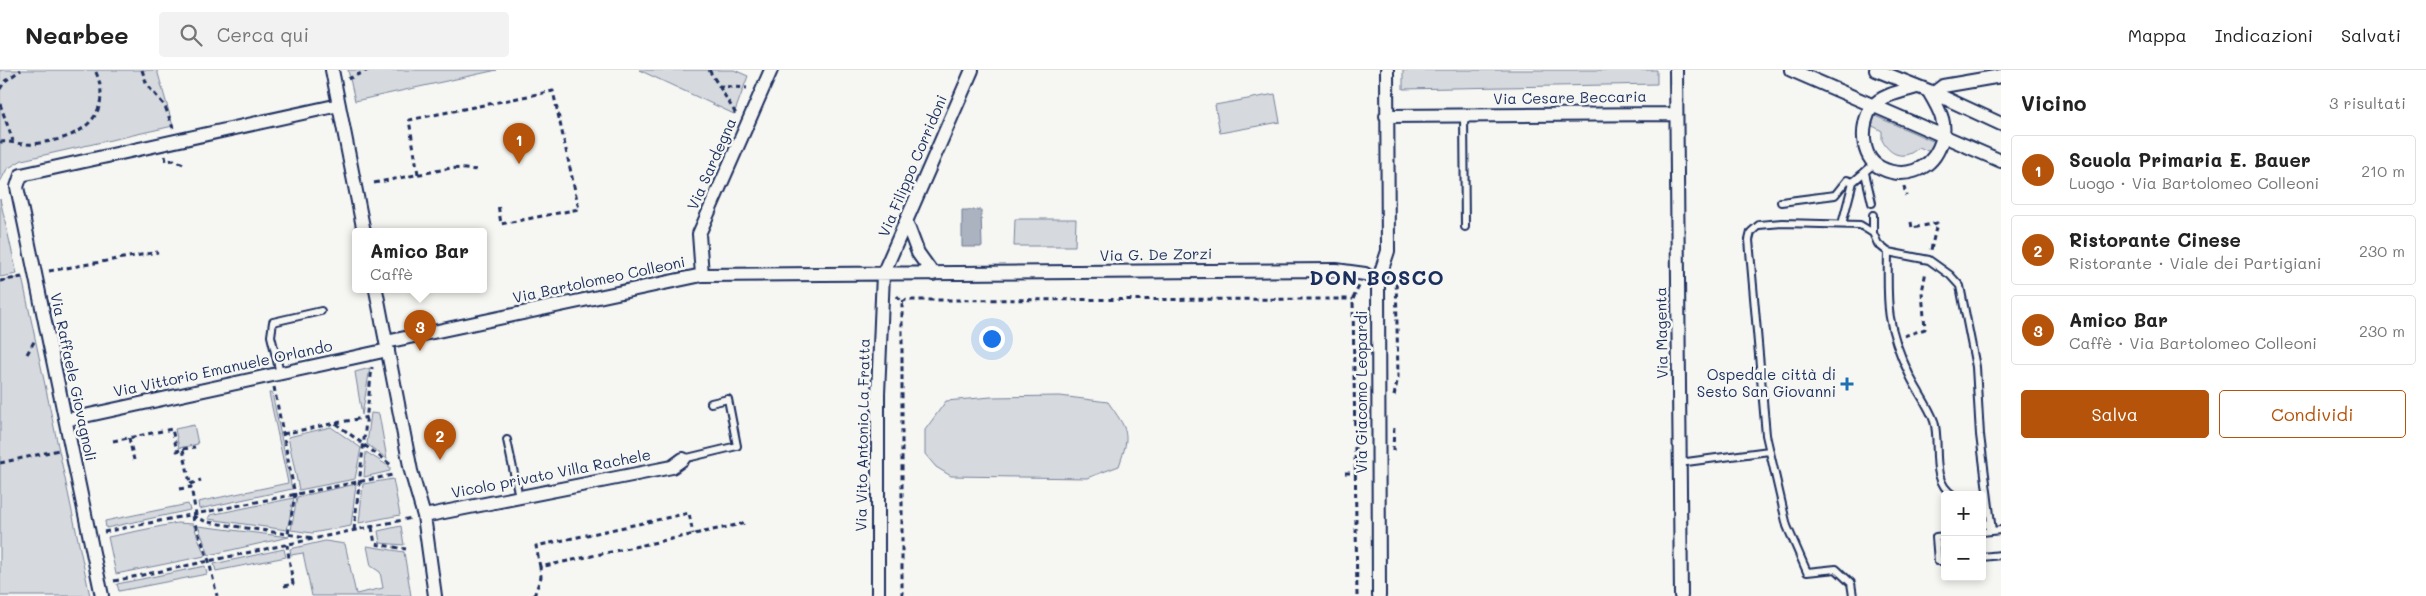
<!DOCTYPE html>
<html lang="it">
<meta charset="utf-8">
<style>
body{margin:0;font-family:Mali,sans-serif;background:#f2f2f2;color:#222}
.controls{position:absolute;right:15px;bottom:15px;display:grid;overflow:hidden;border-radius:5px;box-shadow:0 2px 8px #0003}
.controls button{width:45px;height:45px;display:grid;place-items:center;padding:0;border:0;border-bottom:1px solid #e0e0e0;background:#fff;color:#222;font:25px sans-serif}
.you{position:absolute;left:991px;top:268px;width:18px;height:18px;margin:-12px;border:4px solid #fff;border-radius:50%;background:#1a73e8;box-shadow:0 0 0 8px #1a73e833}
.badge{display:grid;place-items:center;width:32px;height:32px;border-radius:50%;background:#b45309;color:#fff;font-size:16px;font-weight:700}
.pin{position:absolute;translate:-50% -41px;filter:drop-shadow(0 1px 2px #0008)}
.pin::after{content:'';position:absolute;top:26px;width:18px;height:15px;background:inherit;clip-path:polygon(0 0,100% 0,50% 100%)}
.popup{position:absolute;left:352px;top:158px;width:135px;height:65px;box-sizing:border-box;display:grid;place-content:center;border-radius:5px;background:#fff;filter:drop-shadow(0 1px 4px #0005);font-size:16px;white-space:nowrap;color:#767676}
.popup b{font-size:19px;color:#222}
.popup::after{content:'';position:absolute;left:50%;top:100%;margin-left:-10px;border:10px solid transparent;border-top-color:#fff}
.list{margin:0;padding:0;list-style:none}
h2{display:flex;justify-content:space-between;align-items:center;height:65px;margin:0;padding:0 20px;font-size:21px}
h2 small{font-size:16px;font-weight:400;color:#767676}
.list li{display:grid;grid-template-columns:32px 1fr auto;gap:15px;align-items:center;box-sizing:border-box;height:70px;margin:0 10px 10px;padding:0 10px;border:1px solid #e0e0e0;border-radius:5px}
.list b{display:block;font-size:19px;white-space:nowrap}
.list p{margin:0;font-size:16px;white-space:nowrap;color:#767676}
.list em{font-size:16px;font-style:normal;color:#767676}
.actions{display:flex;gap:10px;padding:15px 20px}
.actions a{flex:1;padding:11px 0;border:1px solid #b45309;border-radius:5px;text-align:center;font-size:18px;color:#b45309}
.actions .main{background:#b45309;color:#fff}
.icon{flex:none;width:28px;height:28px;fill:none;stroke:currentColor;stroke-width:2;stroke-linecap:round;stroke-linejoin:round}
.map{position:relative;flex:none;width:2001px;height:526px;overflow:hidden}
header{display:flex;align-items:center;gap:30px;box-sizing:border-box;height:70px;padding:0 25px;background:#fff;border-bottom:1px solid #e0e0e0}
header strong{font-size:24px}
nav{display:flex;gap:28px;margin-inline-start:auto;font-size:18px}
.search{width:350px;height:45px;background:#f2f2f2;display:flex;align-items:center;gap:12px;box-sizing:border-box;padding:0 18px;border-radius:5px;color:#767676;font-size:19px}
main{display:flex}
aside{flex:1;background:#fff}
.map>svg:first-child{display:block}
</style>
<header>
<strong>Nearbee</strong>
<div class="search"><svg class="icon" aria-label="search" viewBox="0 0 24 24"><circle cx="10" cy="10" r="6"/><path d="M15 15l6 6"/></svg>Cerca qui</div>
<nav><a>Mappa</a><a>Indicazioni</a><a>Salvati</a></nav>
</header>
<main>
<div class="map">
<svg width="2001" height="526" viewBox="0 0 2001 526">
<rect width="100%" height="100%" fill="#f6f6f2"/>
<filter id="ink" filterUnits="userSpaceOnUse"><feTurbulence type="fractalNoise" baseFrequency=".02" numOctaves="2"/><feDisplacementMap in="SourceGraphic" scale="10" xChannelSelector="R" yChannelSelector="G"/><feConvolveMatrix kernelMatrix="1 2 1 2 8 2 1 2 1" color-interpolation-filters="sRGB"/></filter>
<g filter="url(#ink)">
<path fill="#d6d9dd" stroke="#78849e" d="M 0,0 L 157,0 L 173,56 L 22,90 L 7,99 L 0,112 Z
M 348,0 L 497,0 L 355,31 Z
M 639,0 L 734,0 L 748,6 L 734,44 Z
M 1403,0 L 1657,0 L 1657,14 L 1403,19 Z
M 1275,24 L 1280,52 L 1220,63 L 1215,35 Z
M 1875,46 L 1935,72 L 1930,82 L 1919,77 C 1905,91 1890,86 1882,70 L 1882,61 L 1871,55 Z
M 0,129 L 17,204 L 0,207 Z
M 1015,149 L 1076,149 L 1075,176 L 1014,176 Z
M 22,207 L 90,526 L 0,526 L 0,211 Z
M 370,298 L 362,345 L 355,302 Z
M 269,323 L 272,323 L 292,419 L 199,439 L 198,432 L 288,413 Z
M 1060,326 L 1108,332 C 1128,361 1131,362 1119,396 L 1087,408 L 951,406 L 936,397 L 925,384 L 925,360 L 946,331 L 991,327 Z
M 371,343 L 379,344 L 387,389 L 367,374 Z
M 194,355 L 198,374 L 179,378 L 175,359 Z
M 331,357 L 361,378 L 355,409 L 299,420 L 288,367 Z
M 366,382 L 390,397 L 390,401 L 364,407 Z
M 393,409 L 400,445 L 359,453 L 363,414 Z
M 356,414 L 351,456 L 312,463 L 291,460 L 297,427 Z
M 294,428 L 287,460 L 208,449 L 210,445 Z
M 188,434 L 190,440 L 106,458 L 105,451 Z
M 177,453 L 193,454 L 205,486 L 116,504 L 108,467 Z
M 198,456 L 289,467 L 209,485 Z
M 401,456 L 404,475 L 380,473 L 378,461 Z
M 325,471 L 345,474 L 356,524 L 383,518 L 380,502 L 371,496 L 367,476 L 404,482 L 411,526 L 312,526 L 303,483 L 291,485 L 290,479 Z
M 284,479 L 286,487 L 216,501 L 214,494 Z
M 205,496 L 207,504 L 119,521 L 117,514 Z"/>
<path fill="#abb2c0" stroke="#717e99" d="M 962,140 L 981,140 L 982,177 L 962,177 Z"/>
<g fill="none" stroke-linecap="round" stroke-linejoin="round">
<g stroke="#1b2f5e" stroke-width="10">
<path id="service" d="M 1464,46 L 1465,157
M 1865,103 L 1872,133
M 1781,132 L 1835,125 L 1847,110 L 1853,112
M 1842,154 L 1853,112 L 1875,93
M 1873,163 L 1873,145
M 1888,182 C 1887,234 1886,256 1909,304 C 1916,320 1928,334 1934,351 C 1941,374 1929,410 1953,425
M 280,303 L 271,266 L 273,252 L 321,241
M 507,370 L 519,427
M 683,389 L 737,376 L 728,329 L 711,333
M 1679,393 L 1769,381
M 1982,449 L 1991,460
M 1982,462 L 2001,460
M 1945,466 L 1936,467 L 1938,491 L 1945,491
M 1982,487 L 2001,485
M 1853,526 L 1851,513 L 1836,499 L 1807,502 L 1787,456 L 1766,365 L 1749,170 L 1751,162 L 1759,155 L 1782,153 L 1860,155 L 1873,163 L 1878,174 L 1888,182 L 1929,190 L 1950,205 L 1960,216 L 1976,297 L 1980,365 L 1992,461"/>
</g>
<g stroke="#1b2f5e" stroke-width="16">
<path id="minor" d="M 332,0 L 364,162
M 1676,0 L 1681,526
M 1791,0 L 2001,91
M 1876,0 L 1934,23 L 2001,54
M 1917,17 C 1903,21 1881,25 1872,37 C 1860,53 1860,88 1881,98 C 1903,109 1929,101 1939,78 C 1949,56 1941,42 1929,22
M 1934,23 L 1943,16 L 2001,6
M 1386,46 L 1676,44
M 906,151 L 918,183 L 933,204
M 702,205 L 699,164 L 771,0
M 376,220 L 411,401 L 424,446 L 435,526
M 386,272 L 702,205 L 1336,200 L 1365,204 L 1378,211
M 66,350 L 388,280
M 424,446 L 672,397 L 683,389
M 102,526 L 17,117 L 21,105 L 339,35
M 878,526 L 878,324 L 883,204 L 972,0
M 1379,526 L 1378,211 L 1388,181 L 1387,0"/>
</g>
<path stroke="#1b2f5e" stroke-width="3" stroke-dasharray="5 4" stroke-linecap="butt" d="M 142,0 L 147,15 L 165,36 L 173,58
M 709,0 L 719,16 L 747,18
M 348,9 L 368,0
M 719,16 L 736,44
M 0,19 L 5,11 L 21,0
M 0,34 L 13,71
M 0,72 C 10,71 16,74 26,74 C 32,75 39,73 45,72 C 85,67 114,41 95,0
M 165,86 L 166,91 L 174,90 L 186,95
M 418,104 L 409,50 L 553,21 L 579,139 L 501,154 L 498,134
M 374,113 L 451,98 L 480,100
M 1904,116 L 1906,126
M 1911,152 L 1912,158 L 1937,153 L 1931,180
M 49,201 L 158,182
M 0,211 L 22,207
M 897,226 L 902,232 L 902,526
M 902,232 L 906,230 L 1353,229
M 1904,266 L 1925,259 L 1922,222 L 1926,201
M 27,284 L 35,270
M 274,317 L 295,425 L 288,464
M 1394,326 L 1398,307 L 1396,203
M 336,353 L 368,347
M 283,364 L 335,353 L 391,395
M 129,368 L 134,390
M 113,371 L 172,359 L 177,381 L 183,379 L 190,413
M 183,379 L 195,377
M 1393,381 L 1394,355
M 0,393 L 59,380
M 1345,403 L 1355,403
M 190,414 L 201,410
M 179,419 L 191,417 L 196,444
M 192,446 L 207,452 L 313,468
M 192,446 L 209,491 L 217,526
M 372,457 L 375,474 L 406,479
M 354,460 L 372,297
M 104,462 L 393,405
M 540,497 L 536,476 L 689,443 L 693,464
M 114,511 L 412,448
M 284,516 L 293,514 L 287,475
M 534,526 L 541,507 L 540,497 L 746,453
M 1357,526 L 1353,229 L 1359,216"/>
<use href="#service" stroke="#f6f6f2" stroke-width="6"/>
<use href="#minor" stroke="#f6f6f2" stroke-width="12"/>
</g>
</g>
<path fill="#1f6fb2" stroke="#f6f6f2" stroke-width="2" d="M1844.5 306.5h5v5h5v5h-5v5h-5v-5h-5v-5h5z"/>
<g text-anchor="middle" stroke-width="5" stroke-linejoin="round" paint-order="stroke">
<g font-size="15" fill="#1b2f5e" stroke="#f6f6f2">
<text transform="translate(1570 28) rotate(-1)" y="5">Via Cesare Beccaria</text>
<text transform="translate(712 94) rotate(-66)" y="5">Via Sardegna</text>
<text transform="translate(913 96) rotate(-67)" y="5">Via Filippo Corridoni</text>
<text transform="translate(1156 185) rotate(-1)" y="5">Via G. De Zorzi</text>
<text transform="translate(599 210) rotate(-12)" y="5">Via Bartolomeo Colleoni</text>
<text transform="translate(1662 263) rotate(-91)" y="5">Via Magenta</text>
<text transform="translate(223 299) rotate(-12)" y="5">Via Vittorio Emanuele Orlando</text>
<text transform="translate(73 307) rotate(78)" y="5">Via Raffaele Giovagnoli</text>
<text transform="translate(1362 322) rotate(-90)" y="5">Via Giacomo Leopardi</text>
<text transform="translate(863 365) rotate(-89)" y="5">Via Vito Antonio La Fratta</text>
<text transform="translate(551 404) rotate(-11)" y="5">Vicolo privato Villa Rachele</text>
</g>
<g font-size="15" fill="#1b2f5e" stroke="#f6f6f2" text-anchor="end">
<text x="1836" y="310">Ospedale città di<tspan x="1836" dy="17">Sesto San Giovanni</tspan></text>
</g>
<g font-size="20" font-weight="bold" letter-spacing="1" fill="#1b2f5e" stroke="#f6f6f2">
<text x="1377" y="215">DON BOSCO</text>
</g>
</g>
</svg>
<div class="controls">
<button>+</button>
<button>−</button>
</div>
<div class="you"></div>
<div class="pin badge" style="left:519px;top:94px">1</div>
<div class="pin badge" style="left:440px;top:390px">2</div>
<div class="pin badge" style="left:420px;top:281px">3</div>
<div class="popup"><b>Amico Bar</b>Caffè</div>
</div>
<aside>
<h2>Vicino<small>3 risultati</small></h2>
<ul class="list">
<li><span class="badge">1</span><div><b>Scuola Primaria E. Bauer</b><p>Luogo · Via Bartolomeo Colleoni</p></div><em>210 m</em></li>
<li><span class="badge">2</span><div><b>Ristorante Cinese</b><p>Ristorante · Viale dei Partigiani</p></div><em>230 m</em></li>
<li><span class="badge">3</span><div><b>Amico Bar</b><p>Caffè · Via Bartolomeo Colleoni</p></div><em>230 m</em></li>
</ul>
<div class="actions"><a class="main">Salva</a><a>Condividi</a></div>
</aside>
</main>
